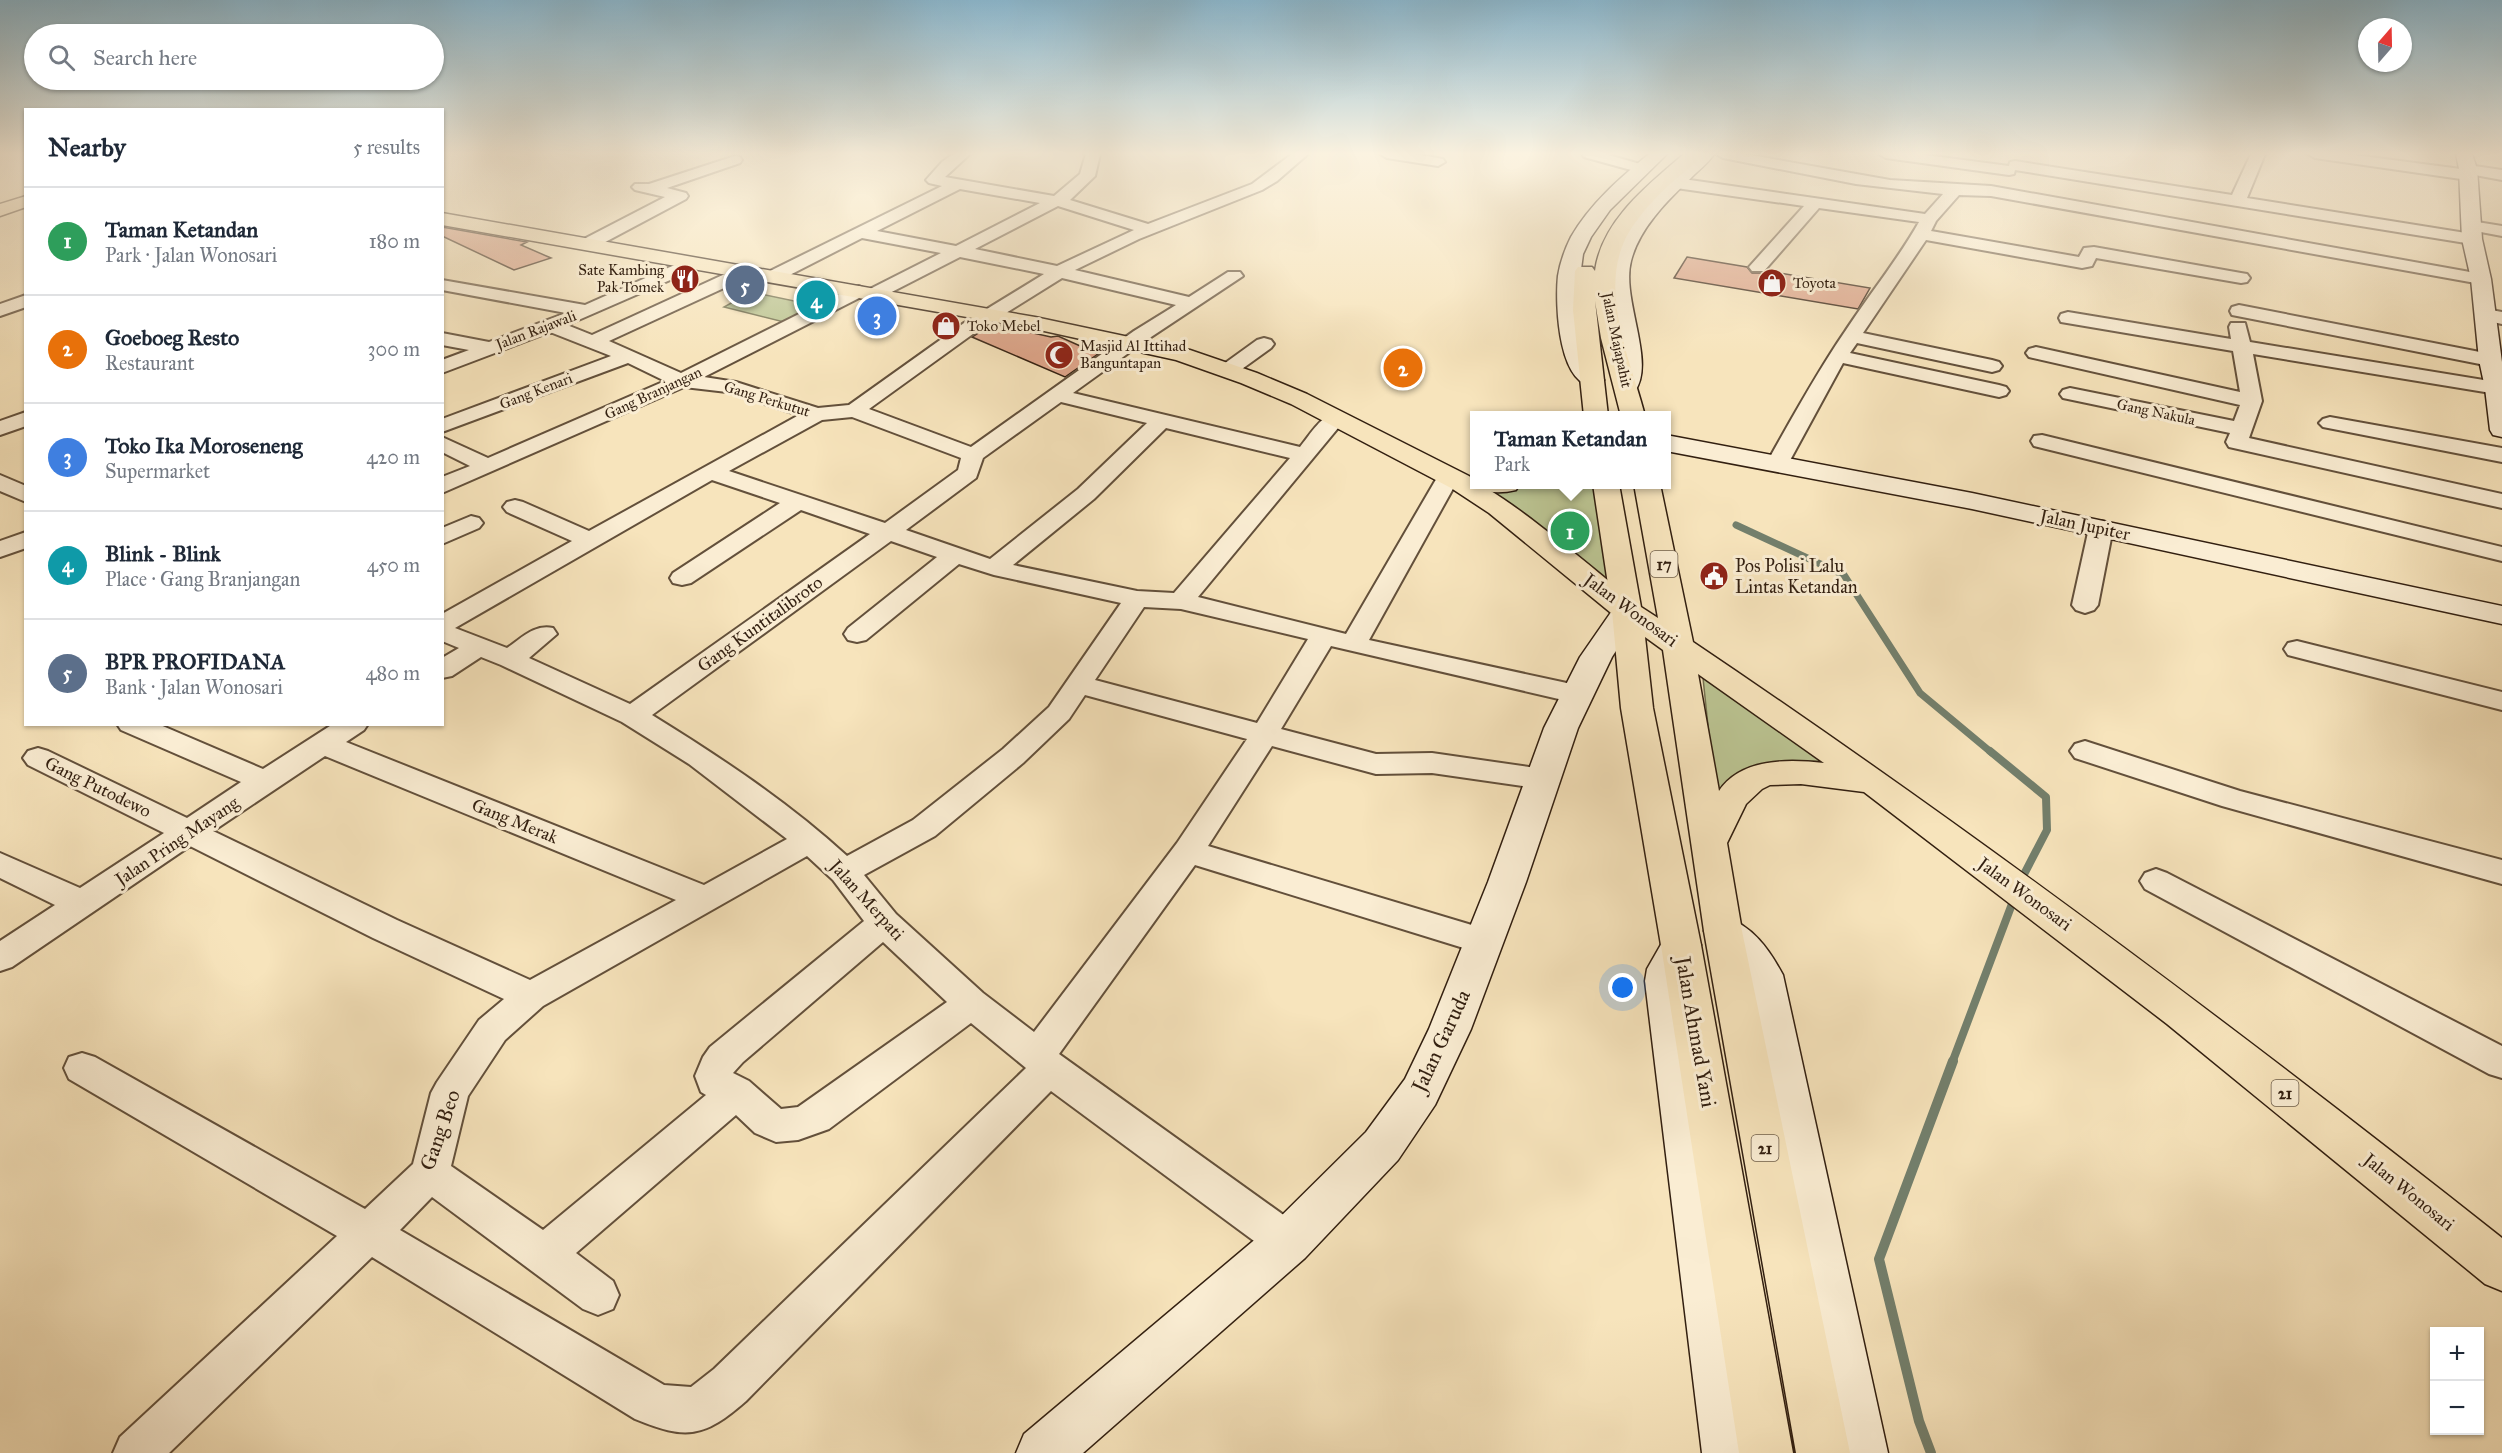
<!DOCTYPE html>
<meta charset="utf-8">
<style>
body{margin:0;font-family:"IM FELL Great Primer",serif;background:#f6f6f7;color:#1f2937}
.controls{position:absolute;right:18px;bottom:18px;display:grid;overflow:hidden;border-radius:0px;box-shadow:0 2px 4px #0004}
.controls button{width:54px;height:54px;display:grid;place-items:center;padding:0;border:0;border-bottom:2px solid #e0e1e3;background:#fff;color:#1f2937;font:30px sans-serif}
.compass{position:absolute;left:2358px;top:18px;width:54px;height:54px;border-radius:50%;background:#fff;box-shadow:0 2px 4px #0004;rotate:20deg}
.you{position:absolute;left:1623px;top:988px;width:21px;height:21px;margin:-15px;border:4px solid #fff;border-radius:50%;background:#1a73e8;box-shadow:0 0 0 9px #1a73e833}
.badge{display:grid;place-items:center;width:39px;height:39px;border-radius:50%;background:#db2777;color:#fff;font-size:20px;font-weight:700}
.pin{position:absolute;translate:-50% -50%;border:3px solid #fff;box-shadow:0 2px 6px #0006}
.popup{position:absolute;left:1470px;top:411px;width:201px;height:78px;box-sizing:border-box;display:grid;place-content:center;border-radius:0px;background:#fff;filter:drop-shadow(0 2px 4px #0005);font-size:20px;white-space:nowrap;color:#747a83}
.popup b{font-size:22px;color:#1f2937}
.popup::after{content:'';position:absolute;left:50%;top:100%;margin-left:-12px;border:12px solid transparent;border-top-color:#fff}
.list{margin:0;padding:0;list-style:none}
h2{display:flex;justify-content:space-between;align-items:center;height:78px;margin:0;padding:0 24px;font-size:26px}
h2 small{font-size:20px;font-weight:400;color:#747a83}
.list li{display:grid;grid-template-columns:39px 1fr auto;gap:18px;align-items:center;box-sizing:border-box;height:108px;padding:0 24px;border-top:2px solid #e0e1e3}
.list b{display:block;font-size:22px;white-space:nowrap}
.list p{margin:0;font-size:20px;white-space:nowrap;color:#747a83}
.list em{font-size:20px;font-style:normal;color:#747a83}
.icon{flex:none;width:33px;height:33px;fill:none;stroke:currentColor;stroke-width:2;stroke-linecap:round;stroke-linejoin:round}
.map{position:relative;flex:none;width:2502px;height:1453px;overflow:hidden}
.search{position:absolute;background:#fff;box-shadow:0 2px 4px #0004;left:24px;top:24px;width:420px;height:66px;display:flex;align-items:center;gap:15px;box-sizing:border-box;padding:0 21px;border-radius:33px;color:#747a83;font-size:22px}
.panel{position:absolute;background:#fff;box-shadow:0 2px 4px #0004;left:24px;top:108px;width:420px;height:618px;border-radius:0px}
.map>svg:first-child{display:block}
</style>
<div class="map">
<svg width="2502" height="1453" viewBox="0 0 2502 1453">
<rect width="100%" height="100%" fill="#f7e4bc"/>
<filter id="stains"><feTurbulence type="fractalNoise" baseFrequency=".00333" numOctaves="4"/><feColorMatrix values="0 0 0 0 .2 0 0 0 0 .09 0 0 0 0 .02 0 0 0 .5 -.17"/></filter>
<radialGradient id="worn" r=".72"><stop offset=".6" stop-color="#630" stop-opacity="0"/><stop offset="1" stop-color="#630" stop-opacity=".3"/></radialGradient>
<path fill="#bbc492" stroke="#767251" stroke-width="1.5" d="M 751,292 L 823,307 L 792,324 L 724,307 Z
M 1541,485 L 1597,485 L 1614,596 L 1489,491 Z
M 1703,678 L 1840,770 L 1787,768 L 1716,802 Z"/>
<g fill="none" stroke-linecap="round" stroke-linejoin="round">
<path stroke="#737f6c" stroke-width="7" d="M 1736,525 L 1844,575 L 1920,693 L 1992,753"/>
<path stroke="#737f6c" stroke-width="8" d="M 1990,751 L 2046,797 L 2047,830 L 2020,882
M 1952,1063 L 2015,896"/>
<path stroke="#737f6c" stroke-width="10" d="M 1931,1453 L 1919,1421 L 1879,1259 L 1953,1061"/>
</g>
<path fill="#e0a68b" stroke="#321f10" stroke-width="1.5" d="M 442,227 L 527,242 L 521,245 L 551,258 L 514,270 L 442,236 Z
M 1687,257 L 1747,267 L 1752,273 L 1764,273 L 1767,271 L 1870,288 L 1858,309 L 1674,278 Z
M 992,324 L 1051,337 L 1058,336 L 1098,354 L 1065,377 L 972,337 Z"/>
<g fill="none" stroke-linecap="round" stroke-linejoin="round">
<g stroke="#63503b" stroke-width="4">
<path id="street" d="M 953,154 L 970,154 L 945,177 L 1054,196 L 1080,174 L 1086,154 L 1100,154 L 1095,176 L 1070,200 L 1148,224 L 1252,184 L 1292,154 L 1308,154 L 1277,181 L 1262,190 L 1139,239 L 1075,270 L 1189,297 L 1228,272 L 1240,272 L 1243,276 L 1148,339 L 1073,393 L 1300,447 C 1311,434 1324,409 1343,414 L 1347,418 L 1343,422 L 1198,597 L 1346,634 L 1438,476 L 1441,471 L 1449,469 L 1457,471 L 1460,476 L 1369,640 L 1576,685 L 1586,688 L 1590,694 L 1586,700 L 1576,703 L 1331,646 L 1281,729 L 1376,754 L 1432,753 L 1543,769 L 1554,772 L 1558,779 L 1554,786 L 1543,789 L 1432,773 L 1376,774 L 1272,746 L 1208,846 L 1495,932 L 1500,941 L 1495,950 L 1483,954 L 1195,865 L 1059,1054 L 1303,1229 L 1309,1242 L 1303,1255 L 1288,1261 L 1273,1255 L 1051,1091 L 746,1401 C 704,1438 686,1440 635,1419 L 372,1257 L 169,1453 L 113,1453 L 120,1437 L 337,1236 L 69,1079 L 64,1068 L 69,1057 L 82,1053 L 95,1057 L 365,1209 L 413,1164 L 431,1093 L 437,1082 L 479,1020 L 504,999 L 373,938 L 190,846 L 12,967 L 0,971 L 0,941 L 55,905 L 0,878 L 0,853 L 80,888 L 164,833 L 28,765 L 23,758 L 28,751 L 38,748 L 48,751 L 187,818 L 241,782 L 121,730 L 117,724 L 158,724 L 263,769 L 333,724 L 368,724 L 364,730 L 346,742 L 704,885 L 787,839 L 689,764 L 622,722 L 501,665 L 481,657 L 452,676 L 442,678 L 442,658 L 459,648 L 442,641 L 442,614 L 572,541 L 507,512 L 503,507 L 507,502 L 515,500 L 523,502 L 589,531 L 799,415 L 727,392 L 684,387 L 442,493 L 442,477 L 470,466 L 442,452 L 442,437 L 488,458 L 665,381 L 628,363 L 442,432 L 442,419 L 611,356 L 550,332 L 442,373 L 442,360 L 469,350 L 442,345 L 442,333 L 489,342 L 566,313 L 442,290 L 442,280 L 585,305 L 688,259 L 700,259 L 703,263 L 700,267 L 567,325 L 592,335 L 738,268 L 750,268 L 753,272 L 750,276 L 609,341 L 681,373 L 853,287 L 859,286 L 868,290 L 941,253 L 862,238 L 778,281 L 766,281 L 763,277 L 766,273 L 942,186 L 929,183 L 926,180 L 942,162 ZM 960,189 L 1040,203 L 956,246 L 877,231 ZM 1058,206 L 1134,230 L 1057,266 L 975,249 ZM 960,257 L 1044,274 L 964,323 L 849,405 L 818,408 L 736,382 L 704,377 L 865,295 L 874,299 L 880,298 ZM 1062,278 L 1176,305 L 1134,331 L 971,447 L 869,409 L 977,331 ZM 1061,402 L 1147,423 L 1078,489 L 990,559 L 906,530 L 976,478 L 983,458 ZM 852,417 L 961,458 L 958,470 L 885,523 L 729,471 L 822,420 ZM 1166,428 L 1290,458 L 1174,593 L 1137,591 L 1013,565 L 1094,499 ZM 712,480 L 780,503 L 673,573 L 670,578 L 673,583 L 682,585 L 691,583 L 801,510 L 870,534 L 630,704 L 529,658 L 557,634 L 553,628 C 534,624 522,638 507,648 L 455,628 ZM 891,541 L 937,557 L 848,628 L 844,634 L 848,640 L 857,642 L 866,640 L 959,564 L 994,575 L 1121,603 L 1049,707 L 1003,749 L 913,820 L 847,856 C 788,802 720,757 652,715 ZM 1144,607 L 1181,609 L 1308,639 L 1257,723 L 1095,680 ZM 1085,695 L 1247,739 L 1177,843 L 1034,1032 L 983,993 L 896,914 L 864,875 L 935,836 L 1023,763 L 1069,719 ZM 325,756 L 676,900 L 530,980 L 397,920 L 213,831 ZM 807,856 L 833,880 L 864,921 L 710,1047 L 703,1057 L 695,1076 L 701,1092 L 706,1095 L 543,1230 L 451,1166 L 468,1096 L 505,1040 L 543,1006 ZM 883,942 L 947,1002 L 798,1107 L 781,1109 L 749,1081 L 733,1073 L 743,1062 ZM 971,1023 L 1026,1068 L 714,1369 L 691,1387 L 664,1385 L 400,1230 L 432,1197 L 583,1309 L 598,1315 L 613,1309 L 619,1295 L 613,1281 L 576,1253 L 736,1115 L 755,1133 L 776,1142 L 798,1140 L 829,1129 Z
M 1380,154 L 1415,154 L 1443,159 L 1445,162 L 1438,166 L 1387,158 Z
M 1582,154 L 1605,154 L 1647,166 L 1649,169 L 1642,173 L 1584,157 Z
M 1716,154 L 1745,154 L 1890,180 L 1991,186 L 2481,274 L 2487,275 L 2490,279 L 2487,283 L 2481,284 L 1991,196 L 1959,195 L 1936,221 L 1931,231 L 2079,257 L 2084,248 L 2094,247 L 2241,273 L 2247,274 L 2250,278 L 2247,282 L 2241,283 L 2096,258 L 2092,266 L 2082,268 L 1926,240 L 1863,333 L 1992,360 L 1999,362 L 2002,366 L 1999,370 L 1992,372 L 1857,343 L 1850,353 L 1999,385 L 2006,387 L 2009,391 L 2006,395 L 1999,397 L 1843,363 L 1788,464 L 1785,469 L 1777,471 L 1769,469 L 1766,464 C 1791,420 1816,374 1844,333 C 1868,296 1897,261 1919,222 L 1819,208 L 1764,271 L 1752,271 L 1749,267 L 1804,206 L 1676,188 L 1668,183 L 1676,178 L 1925,214 L 1943,194 L 1856,184 L 1723,158 Z
M 1879,154 L 1918,154 L 2009,166 L 2010,162 L 2015,161 L 2232,195 L 2251,154 L 2265,154 L 2247,198 L 2472,234 L 2480,239 L 2472,244 L 2015,170 L 2014,174 L 2009,175 L 1886,158 Z
M 2308,154 L 2347,154 L 2461,169 L 2463,166 L 2468,165 L 2502,170 L 2502,180 L 2475,175 L 2468,180 L 2315,158 Z
M 735,156 L 740,157 L 742,160 L 740,163 L 667,188 L 686,193 L 688,196 L 686,199 L 594,248 L 582,248 L 580,244 L 582,240 L 665,197 L 635,190 L 632,187 L 635,184 L 649,184 Z
M 2471,221 L 2502,226 L 2502,236 L 2465,229 L 2463,226 Z
M 26,295 L 26,307 L 0,316 L 0,304 Z
M 2239,305 L 2490,354 L 2497,356 L 2500,360 L 2497,364 L 2490,366 L 2232,315 L 2230,311 L 2232,307 Z
M 2486,309 L 2502,312 L 2502,324 L 2479,319 L 2477,315 L 2479,311 Z
M 2068,312 L 2231,339 L 2229,327 L 2231,323 L 2245,323 L 2250,342 L 2502,383 L 2502,393 L 2497,394 L 2253,354 L 2262,401 L 2249,438 L 2502,494 L 2502,508 L 2229,447 L 2226,442 L 2230,433 L 2063,398 L 2060,394 L 2063,390 L 2070,388 L 2234,421 L 2240,405 L 2029,357 L 2026,353 L 2029,349 L 2036,347 L 2240,392 L 2233,351 L 2061,322 L 2059,318 L 2061,314 Z
M 1264,338 L 1271,340 L 1274,344 L 1271,348 L 1235,374 L 1221,374 L 1218,370 L 1221,366 L 1257,340 Z
M 26,412 L 26,426 L 0,435 L 0,421 Z
M 2330,417 L 2502,448 L 2502,462 L 2323,427 L 2319,423 L 2323,419 Z
M 2042,435 L 2502,547 L 2502,561 L 2034,446 L 2031,441 L 2034,436 Z
M 0,475 L 26,486 L 26,502 L 0,491 Z
M 471,516 L 479,518 L 483,523 L 479,528 L 442,544 L 442,528 Z
M 2101,521 L 2109,523 L 2113,528 L 2098,605 L 2094,610 L 2085,613 L 2076,610 L 2072,605 L 2089,528 L 2093,523 Z
M 26,532 L 26,548 L 0,557 L 0,541 Z
M 2297,641 L 2502,692 L 2502,710 L 2288,655 L 2284,649 L 2288,643 Z
M 2085,741 L 2240,791 L 2502,860 L 2502,884 L 2222,806 L 2075,758 L 2070,751 L 2075,744 Z
M 2156,869 L 2167,873 L 2502,1046 L 2502,1078 L 2489,1074 L 2145,889 L 2140,881 L 2145,873 Z"/>
</g>
<g stroke="#321f10" stroke-width="3">
<path id="secondary" d="M 1649,154 L 1667,154 L 1610,210 L 1591,237 L 1583,254 L 1578,292 L 1584,343 L 1589,361 L 1604,380 L 1600,385 C 1558,395 1555,303 1558,276 C 1560,263 1565,249 1571,237 C 1590,204 1620,178 1649,154 Z
M 1696,154 L 1714,154 C 1708,164 1697,171 1689,180 C 1666,202 1639,229 1631,261 C 1621,299 1656,361 1635,391 L 1627,393 L 1619,391 L 1615,386 C 1617,375 1619,365 1619,354 C 1617,331 1609,308 1608,285 C 1606,235 1662,185 1696,154 Z
M 2456,154 L 2472,154 L 2477,169 L 2482,239 L 2491,279 L 2502,362 L 2502,437 L 2493,435 L 2490,430 L 2485,388 L 2479,360 L 2471,279 L 2462,239 L 2459,169 Z
M 1666,435 L 1972,493 L 2502,606 L 2502,624 L 1972,509 L 1666,451 Z
M 1627,602 L 1638,605 L 1642,611 L 1612,657 L 1578,728 L 1526,882 L 1471,1029 L 1435,1105 L 1398,1160 L 1305,1258 L 1083,1453 L 1016,1453 L 1024,1434 L 1271,1226 L 1366,1132 L 1405,1079 L 1429,1029 L 1488,882 L 1544,728 L 1580,657 L 1616,605 Z
M 1723,916 C 1753,926 1769,949 1783,975 L 1888,1453 L 1834,1453 L 1743,976 C 1733,957 1714,949 1704,931 L 1709,921 Z
M 1681,930 L 1695,934 L 1701,945 L 1687,970 L 1685,981 L 1756,1453 L 1702,1453 L 1645,981 L 1647,969 L 1667,934 Z"/>
</g>
<g stroke="#321f10" stroke-width="3">
<path id="primary" d="M 26,196 L 26,207 L 0,216 L 0,204 Z
M 442,213 L 1035,317 L 1190,350 L 1257,373 L 1307,394 L 1469,476 L 1474,480 L 1474,484 C 1495,484 1613,585 1638,605 L 1642,611 L 1638,617 L 1627,620 L 1616,617 L 1489,513 L 1451,488 L 1291,404 L 1241,383 L 1176,360 L 1035,329 L 442,225 Z"/>
</g>
<g stroke="#321f10" stroke-width="3">
<path id="highway" d="M 1684,154 L 1702,154 C 1696,164 1685,171 1676,179 C 1662,191 1649,204 1638,219 C 1591,277 1629,353 1645,416 L 1621,416 L 1601,338 L 1595,301 L 1608,416 L 1584,416 L 1573,310 L 1575,271 L 1578,267 L 1592,267 L 1595,271 C 1602,220 1648,185 1684,154 Z
M 1476,484 L 1520,484 L 1516,490 C 1504,493 1492,493 1480,490 Z
M 1593,484 L 1619,484 L 1641,607 L 1658,618 L 1634,484 L 1660,484 L 1693,642 C 1971,829 2239,1030 2502,1238 L 2502,1291 L 2485,1284 L 2167,1024 L 1864,792 L 1801,784 L 1770,785 L 1762,789 L 1746,804 L 1727,843 L 1742,931 L 1850,1453 L 1796,1453 L 1704,931 L 1663,650 L 1645,637 L 1653,708 L 1701,945 L 1793,1453 L 1739,1453 L 1661,945 L 1621,708 L 1612,611 ZM 1698,674 L 1824,763 C 1788,759 1741,758 1719,791 Z"/>
</g>
<use href="#street" fill="#faedd3" fill-rule="evenodd"/>
<use href="#secondary" fill="#faedd3" fill-rule="evenodd"/>
<use href="#primary" fill="#f7e4bc" fill-rule="evenodd"/>
<use href="#highway" fill="#f7e4bc" fill-rule="evenodd"/>
</g>
<linearGradient id="sky" x2="0" y2="1"><stop stop-color="#8bb8cf"/><stop offset="0.43" stop-color="#fbf3e1"/><stop offset="1" stop-color="#fbf3e1" stop-opacity="0"/></linearGradient>
<rect width="2502" height="357" fill="url(#sky)"/>
<defs>
<g id="restaurant-disc" transform="scale(1.5)"><circle r="9.5" fill="#8f2418" stroke="#faedd3"/><path d="M-5-6h1v4h1v-4h1v4h1v-4h1v5L-1.5 .5V6h-2V.5L-5-1ZM5-6V6H3V1.5H1.5Q1.5-4 5-6Z" fill="#fff"/></g>
<g id="shop-disc" transform="scale(1.5)"><circle r="9.5" fill="#8f2418" stroke="#faedd3"/><path d="M-5-2.5h2.3a2.7 3.5 0 0 1 5.4 0H5L5.5 6h-11ZM-1.5-2.5h3a1.5 2.3 0 0 0-3 0Z" fill="#fff"/></g>
<g id="mosque-disc" transform="scale(1.5)"><circle r="9.5" fill="#8f2418" stroke="#faedd3"/><path d="M3.5-4.9A6 6 0 1 0 3.5 4.9A5 5 0 1 1 3.5-4.9Z" fill="#fff"/></g>
<g id="civic-disc" transform="scale(1.5)"><circle r="9.5" fill="#8f2418" stroke="#faedd3"/><path d="M-.6-6.5H3V-4.5H.6V-3L4-1V1h2V6H-6V1h2V-1L-.6-3ZM-1.2 2.5V6h2.4V2.5Z" fill="#fff"/></g>
</defs>
<g fill-rule="evenodd">
<use href="#restaurant-disc" x="685" y="279"/>
<use href="#shop-disc" x="1772" y="283"/>
<use href="#shop-disc" x="946" y="326"/>
<use href="#mosque-disc" x="1059" y="355"/>
<use href="#civic-disc" x="1714" y="576"/>
</g>
<g text-anchor="middle" stroke-width="6" stroke-linejoin="round" paint-order="stroke">
<g font-size="15" fill="#321f10" stroke="#faedd3" text-anchor="start">
<text x="664" y="275" text-anchor="end">Sate Kambing<tspan x="664" dy="17">Pak Tomek</tspan></text>
<text x="1793" y="288">Toyota</text>
<text x="967" y="331">Toko Mebel</text>
<text x="1080" y="351">Masjid Al Ittihad<tspan x="1080" dy="17">Banguntapan</tspan></text>
</g>
<g font-size="15" fill="#321f10" stroke="#faedd3">
<text transform="translate(536 330) rotate(-21)" y="5">Jalan Rajawali</text>
<text transform="translate(1617 340) rotate(78)" y="5">Jalan Majapahit</text>
<text transform="translate(536 391) rotate(-21)" y="5">Gang Kenari</text>
<text transform="translate(653 393) rotate(-25)" y="5">Gang Branjangan</text>
<text transform="translate(767 399) rotate(17)" y="5">Gang Perkutut</text>
<text transform="translate(2156 412) rotate(12)" y="5">Gang Nakula</text>
</g>
<g fill="#faedd3" stroke="#6e5d4a" stroke-width="1.5">
<rect x="1650.5" y="551" width="27" height="26" rx="4.5"/>
<rect x="2271.5" y="1080" width="27" height="26" rx="4.5"/>
<rect x="1751.5" y="1135" width="27" height="26" rx="4.5"/>
</g>
<g font-size="16" font-weight="bold" fill="#321f10">
<text x="1664" y="570">17</text>
<text x="2285" y="1099">21</text>
<text x="1765" y="1154">21</text>
</g>
<g font-size="18" fill="#321f10" stroke="#faedd3">
<text transform="translate(2085 525) rotate(12)" y="6">Jalan Jupiter</text>
<text transform="translate(1631 610) rotate(36)" y="6">Jalan Wonosari</text>
<text transform="translate(760 624) rotate(-36)" y="6">Gang Kuntitalibroto</text>
<text transform="translate(98 787) rotate(26)" y="6">Gang Putodewo</text>
<text transform="translate(515 821) rotate(22)" y="6">Gang Merak</text>
<text transform="translate(177 841) rotate(-34)" y="6">Jalan Pring Mayang</text>
<text transform="translate(2025 894) rotate(36)" y="6">Jalan Wonosari</text>
<text transform="translate(867 900) rotate(48)" y="6">Jalan Merpati</text>
<text transform="translate(2409 1192) rotate(39)" y="6">Jalan Wonosari</text>
</g>
<g font-size="18" fill="#321f10" stroke="#faedd3" text-anchor="start">
<text x="1735" y="572">Pos Polisi Lalu<tspan x="1735" dy="21">Lintas Ketandan</tspan></text>
</g>
<g font-size="21" fill="#321f10" stroke="#faedd3">
<text transform="translate(1696 1032) rotate(80)" y="7">Jalan Ahmad Yani</text>
<text transform="translate(1441 1041) rotate(-65)" y="7">Jalan Garuda</text>
<text transform="translate(440 1130) rotate(-71)" y="7">Gang Beo</text>
</g>
</g>
<rect width="100%" height="100%" filter="url(#stains)"/>
<rect width="100%" height="100%" fill="url(#worn)"/>
</svg>
<div class="controls">
<button>+</button>
<button>−</button>
</div>
<svg class="compass" viewBox="-18 -18 36 36"><path d="M0-13l5 13h-10z" fill="#e53935"/><path d="M0 13l5-13h-10z" fill="#747a83"/></svg>
<div class="you"></div>
<div class="pin badge" style="left:1570px;top:531px;background:#2e9e5b">1</div>
<div class="popup"><b>Taman Ketandan</b>Park</div>
<div class="pin badge" style="left:1403px;top:368px;background:#e8710a">2</div>
<div class="pin badge" style="left:877px;top:316px;background:#3f7fe0">3</div>
<div class="pin badge" style="left:816px;top:300px;background:#0f9aa8">4</div>
<div class="pin badge" style="left:745px;top:285px;background:#5c6f8a">5</div>
<div class="search"><svg class="icon" aria-label="search" viewBox="0 0 24 24"><circle cx="10" cy="10" r="6"/><path d="M15 15l6 6"/></svg>Search here</div>
<section class="panel">
<h2>Nearby<small>5 results</small></h2>
<ul class="list">
<li><span class="badge" style="background:#2e9e5b">1</span><div><b>Taman Ketandan</b><p>Park · Jalan Wonosari</p></div><em>180 m</em></li>
<li><span class="badge" style="background:#e8710a">2</span><div><b>Goeboeg Resto</b><p>Restaurant</p></div><em>300 m</em></li>
<li><span class="badge" style="background:#3f7fe0">3</span><div><b>Toko Ika Moroseneng</b><p>Supermarket</p></div><em>420 m</em></li>
<li><span class="badge" style="background:#0f9aa8">4</span><div><b>Blink - Blink</b><p>Place · Gang Branjangan</p></div><em>450 m</em></li>
<li><span class="badge" style="background:#5c6f8a">5</span><div><b>BPR PROFIDANA</b><p>Bank · Jalan Wonosari</p></div><em>480 m</em></li>
</ul>
</section>
</div>
